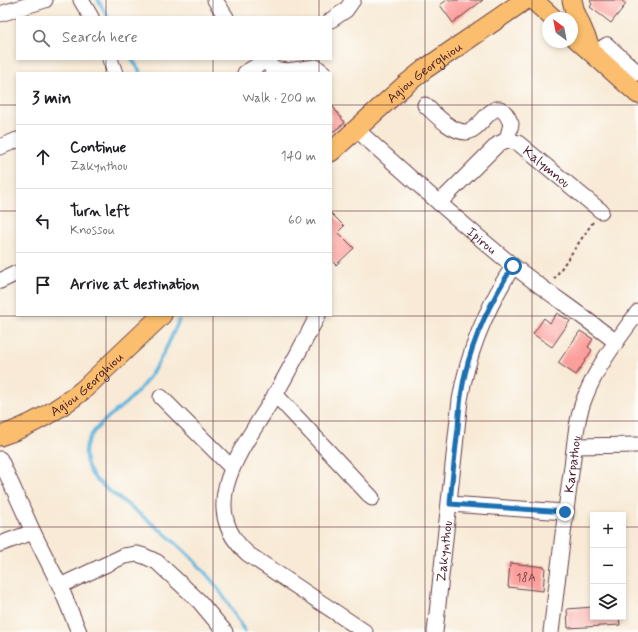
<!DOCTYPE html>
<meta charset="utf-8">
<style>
body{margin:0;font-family:Mynerve,sans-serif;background:#f2f2f2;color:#202124}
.controls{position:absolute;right:12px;bottom:12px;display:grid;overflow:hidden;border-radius:0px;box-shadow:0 2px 6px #0003}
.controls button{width:36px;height:36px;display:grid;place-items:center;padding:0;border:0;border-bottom:1px solid #e0e0e0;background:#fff;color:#202124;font:20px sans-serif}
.compass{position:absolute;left:542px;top:12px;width:36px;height:36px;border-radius:50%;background:#fff;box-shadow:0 2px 6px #0003;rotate:328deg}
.stop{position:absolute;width:12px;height:12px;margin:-9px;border:3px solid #1f6fb2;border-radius:50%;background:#fff}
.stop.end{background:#1f6fb2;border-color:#fff;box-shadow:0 1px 4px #0008}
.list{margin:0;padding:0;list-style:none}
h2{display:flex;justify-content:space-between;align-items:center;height:52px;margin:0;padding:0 16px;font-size:17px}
h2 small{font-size:13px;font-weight:400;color:#757577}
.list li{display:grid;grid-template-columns:26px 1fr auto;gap:12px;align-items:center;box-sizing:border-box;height:64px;padding:0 16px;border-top:1px solid #e0e0e0}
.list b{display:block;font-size:15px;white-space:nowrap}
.list p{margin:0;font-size:13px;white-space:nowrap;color:#757577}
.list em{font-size:13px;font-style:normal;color:#757577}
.icon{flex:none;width:22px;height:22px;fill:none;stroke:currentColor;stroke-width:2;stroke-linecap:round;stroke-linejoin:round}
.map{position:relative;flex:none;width:638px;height:632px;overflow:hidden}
.search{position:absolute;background:#fff;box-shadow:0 2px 6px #0003;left:16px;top:16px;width:316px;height:44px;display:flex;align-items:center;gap:10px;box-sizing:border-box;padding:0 14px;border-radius:0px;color:#757577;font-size:15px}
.panel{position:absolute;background:#fff;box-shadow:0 2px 6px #0003;left:16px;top:72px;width:316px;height:244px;border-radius:0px}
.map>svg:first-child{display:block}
</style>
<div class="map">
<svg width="638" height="632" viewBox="0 0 638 632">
<rect width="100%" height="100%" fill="#fdfcf7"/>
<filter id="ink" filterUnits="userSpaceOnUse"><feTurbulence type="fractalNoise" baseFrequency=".025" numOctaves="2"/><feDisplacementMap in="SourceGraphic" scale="8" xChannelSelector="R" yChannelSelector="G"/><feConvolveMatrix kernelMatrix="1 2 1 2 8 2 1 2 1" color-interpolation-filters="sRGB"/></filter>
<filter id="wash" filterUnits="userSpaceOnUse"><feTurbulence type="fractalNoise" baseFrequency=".012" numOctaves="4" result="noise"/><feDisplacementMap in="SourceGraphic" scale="16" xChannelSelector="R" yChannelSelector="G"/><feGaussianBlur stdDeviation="0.9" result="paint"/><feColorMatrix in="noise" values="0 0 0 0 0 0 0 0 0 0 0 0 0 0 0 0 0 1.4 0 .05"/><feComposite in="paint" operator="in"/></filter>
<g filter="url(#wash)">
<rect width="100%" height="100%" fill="#f8ead6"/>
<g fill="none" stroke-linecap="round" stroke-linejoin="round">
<path stroke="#62b6de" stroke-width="3.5" d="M 98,0 L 108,17
M 132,59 L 141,73
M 179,320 C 167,348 153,378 130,399 C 117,412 98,422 89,439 C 83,449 85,463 91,473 C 97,483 106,488 115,495 C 131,507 147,520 163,532 C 182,548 201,566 216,586 C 227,600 236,617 245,632"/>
</g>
<g id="blocks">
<path fill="#fb9f9c" d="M 447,0 L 483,0 L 453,23 L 440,5 Z
M 591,0 L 621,0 L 626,4 L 611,23 L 590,7 L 592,4 L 590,1 Z
M 331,104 L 345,123 L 331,133 Z
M 331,213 L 344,226 L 338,232 L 354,248 L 336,265 L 331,260 Z
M 557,313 L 570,321 L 552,347 L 533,334 L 544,318 L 550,323 Z
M 580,331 L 593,339 L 588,347 L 592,350 L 576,375 L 558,363 Z
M 510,563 L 545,567 L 543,591 L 508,587 Z
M 593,607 L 593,617 L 619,617 L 620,625 L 568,628 L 567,609 Z"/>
</g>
</g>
<g filter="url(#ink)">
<use href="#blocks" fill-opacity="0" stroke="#643d45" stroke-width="1"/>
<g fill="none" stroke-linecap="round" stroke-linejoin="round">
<g stroke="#643d45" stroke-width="17">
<g id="minor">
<path d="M 81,0 L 91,17"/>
<path d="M 215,0 L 226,17"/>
<path d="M 0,14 L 45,0"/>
<path d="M 331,20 L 346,10 L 353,0"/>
<path d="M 593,54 L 607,45 L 638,73"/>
<path d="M 110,59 L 115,73"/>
<path d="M 267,59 L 272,69 L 287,71 L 316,67 L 324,73"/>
<path d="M 245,73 L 268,59"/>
<path d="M 425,105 C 435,114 451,132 466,132 C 483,131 496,86 511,124 L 507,140"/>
<path id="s1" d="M 356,129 C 407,175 458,221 511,264 C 545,291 582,315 616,342"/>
<path d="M 0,147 L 17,140"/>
<path id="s2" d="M 439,203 L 498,144 L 507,140 L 518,143 L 601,211"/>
<path d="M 0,281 L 17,273"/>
<path d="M 318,315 C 304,342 290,369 275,395 C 247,443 192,505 248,554 L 365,632"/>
<path d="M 275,394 L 372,498"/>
<path d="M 161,397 L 232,468"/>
<path d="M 575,446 L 638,445"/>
<path d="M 0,459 L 33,532 L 60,586 L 79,632"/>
<path d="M 450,504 L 565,512"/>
<path d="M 0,544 L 33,532"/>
<path d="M 60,586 L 124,556 L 137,554 L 144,556 L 157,562 L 199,601 L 225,632"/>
<path id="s3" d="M 435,632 L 460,400 C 468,351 487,307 513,266"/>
<path id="s4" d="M 551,632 C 558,577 564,521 572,466 C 575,443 576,419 585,397 C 597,366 618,339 638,312"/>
</g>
</g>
<g stroke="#643d45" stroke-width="21">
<g id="major">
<path d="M 533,0 L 553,18"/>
<path d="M 572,0 L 575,12 L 590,47"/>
<path d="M 572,35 L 638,94"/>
<path id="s5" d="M 331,152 L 405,85 L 425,69 L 525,0"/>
<path id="s6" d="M 0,436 C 31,426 58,410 83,390 L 162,315"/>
</g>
</g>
<path stroke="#643d45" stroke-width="2" stroke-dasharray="3 3" stroke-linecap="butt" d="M 554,279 L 593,222"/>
<use href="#minor" stroke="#fff" stroke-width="15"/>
<use href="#major" stroke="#fabe6e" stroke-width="19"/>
</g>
</g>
<g fill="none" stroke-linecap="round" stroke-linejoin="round" filter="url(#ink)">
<path stroke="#1f6fb2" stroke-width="5" d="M 513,266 C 492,299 474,335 465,374 C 461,392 459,410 458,428 C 455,454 452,479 450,504 L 565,512"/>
</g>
<path fill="none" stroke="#4a1f2b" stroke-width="1" stroke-opacity="0.55" d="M 106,0 L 106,17M 213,0 L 213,17M 319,0 L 319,17M 425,0 L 425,632M 532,0 L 532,632M 106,59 L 106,73M 213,59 L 213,73M 319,59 L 319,73M 0,105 L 17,105M 331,105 L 638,105M 0,211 L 17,211M 331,211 L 638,211M 106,315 L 106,632M 213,315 L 213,632M 319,315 L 319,632M 0,316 L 638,316M 0,421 L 638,421M 0,527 L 593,527M 623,527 L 638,527"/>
<g text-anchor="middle" stroke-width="3" stroke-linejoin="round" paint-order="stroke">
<g font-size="12" fill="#763f47">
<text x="526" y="581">18A</text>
</g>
<g font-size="14" fill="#4a1f2b" stroke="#fdfcf7">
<text dy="5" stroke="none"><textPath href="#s5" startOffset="123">Agiou Georghiou</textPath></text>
<text dy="5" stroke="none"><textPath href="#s2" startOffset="142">Kalymnou</textPath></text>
<text dy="5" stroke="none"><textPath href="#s1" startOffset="168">Ipirou</textPath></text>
<text dy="5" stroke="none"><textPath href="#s6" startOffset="102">Agiou Georghiou</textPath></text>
<text dy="5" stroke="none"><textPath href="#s4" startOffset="169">Karpathou</textPath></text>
<text dy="5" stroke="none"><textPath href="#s3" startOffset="81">Zakynthou</textPath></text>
</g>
</g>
</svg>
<div class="controls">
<button>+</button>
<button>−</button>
<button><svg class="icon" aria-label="layers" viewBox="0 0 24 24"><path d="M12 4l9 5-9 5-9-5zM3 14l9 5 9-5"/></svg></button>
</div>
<svg class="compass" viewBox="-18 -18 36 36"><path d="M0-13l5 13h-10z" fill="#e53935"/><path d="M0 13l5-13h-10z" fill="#757577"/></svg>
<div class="stop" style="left:513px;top:266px"></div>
<div class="stop end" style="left:565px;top:512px"></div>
<div class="search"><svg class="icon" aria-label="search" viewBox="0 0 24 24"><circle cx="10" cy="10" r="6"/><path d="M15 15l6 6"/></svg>Search here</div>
<section class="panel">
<h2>3 min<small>Walk · 200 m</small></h2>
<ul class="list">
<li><svg class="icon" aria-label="ahead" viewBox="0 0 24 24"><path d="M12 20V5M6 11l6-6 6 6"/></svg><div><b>Continue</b><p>Zakynthou</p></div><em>140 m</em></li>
<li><svg class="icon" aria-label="left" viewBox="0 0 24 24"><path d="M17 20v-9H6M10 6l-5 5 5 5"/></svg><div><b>Turn left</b><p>Knossou</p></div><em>60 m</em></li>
<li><svg class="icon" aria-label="arrive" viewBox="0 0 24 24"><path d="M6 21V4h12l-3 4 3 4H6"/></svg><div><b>Arrive at destination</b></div></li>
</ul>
</section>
</div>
